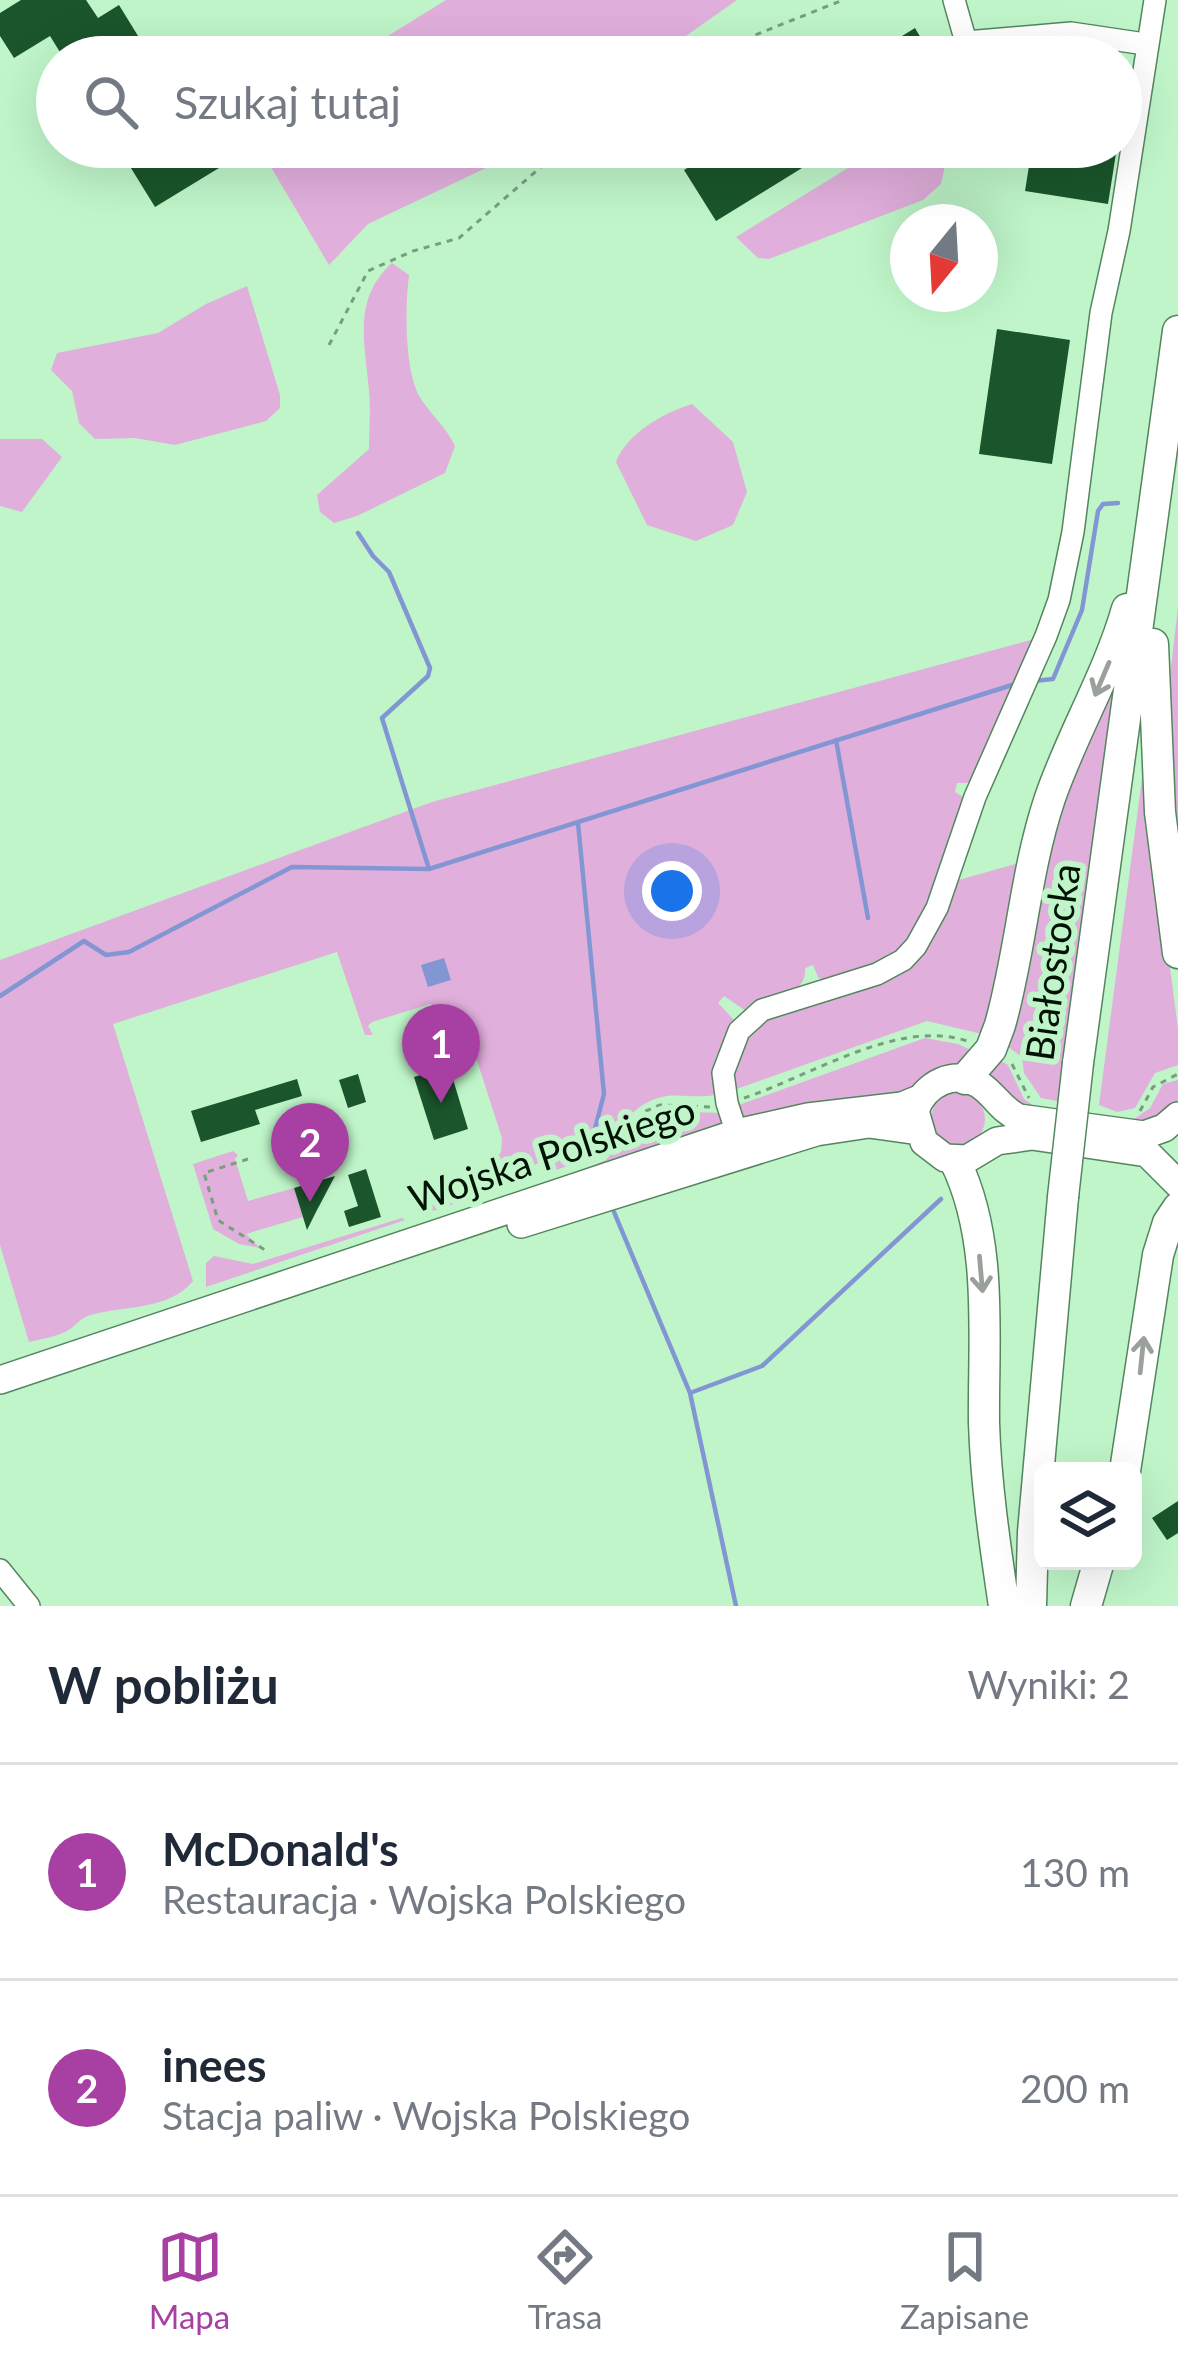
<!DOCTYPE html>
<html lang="pl">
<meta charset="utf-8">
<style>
body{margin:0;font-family:Lato,sans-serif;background:#f6f6f7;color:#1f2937}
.controls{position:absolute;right:36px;bottom:36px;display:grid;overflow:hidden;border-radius:18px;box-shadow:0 12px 48px #0002}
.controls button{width:108px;height:108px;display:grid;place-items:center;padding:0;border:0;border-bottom:3px solid #e0e1e3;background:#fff;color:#1f2937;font:60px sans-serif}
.compass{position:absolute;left:890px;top:204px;width:108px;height:108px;border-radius:50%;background:#fff;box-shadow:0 12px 48px #0002;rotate:198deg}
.you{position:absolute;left:672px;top:891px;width:42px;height:42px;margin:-30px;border:9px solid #fff;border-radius:50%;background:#1a73e8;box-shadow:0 0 0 18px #1a73e833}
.badge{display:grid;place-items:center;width:78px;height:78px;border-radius:50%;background:#a840a3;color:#fff;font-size:39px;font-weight:700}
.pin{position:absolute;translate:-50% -99px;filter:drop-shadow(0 3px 6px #0008)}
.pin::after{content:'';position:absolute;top:63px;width:42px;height:36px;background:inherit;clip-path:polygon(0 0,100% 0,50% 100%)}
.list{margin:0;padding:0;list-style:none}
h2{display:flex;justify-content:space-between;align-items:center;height:156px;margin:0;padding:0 48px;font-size:51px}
h2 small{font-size:39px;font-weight:400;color:#747a83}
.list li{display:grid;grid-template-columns:78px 1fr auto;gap:36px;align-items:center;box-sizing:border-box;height:216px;padding:0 48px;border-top:3px solid #e0e1e3}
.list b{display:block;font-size:45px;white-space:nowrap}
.list p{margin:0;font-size:39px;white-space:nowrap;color:#747a83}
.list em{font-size:39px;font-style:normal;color:#747a83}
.icon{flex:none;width:66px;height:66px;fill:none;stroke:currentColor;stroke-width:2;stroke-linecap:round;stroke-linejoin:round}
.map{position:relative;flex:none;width:1178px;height:1606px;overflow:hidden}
.search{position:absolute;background:#fff;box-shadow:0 12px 48px #0002;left:36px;right:36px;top:36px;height:132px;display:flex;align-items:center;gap:30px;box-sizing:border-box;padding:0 42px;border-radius:66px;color:#747a83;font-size:45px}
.sheet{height:588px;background:#fff}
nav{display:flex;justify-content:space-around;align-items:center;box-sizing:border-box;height:168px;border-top:3px solid #e0e1e3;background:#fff;font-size:33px;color:#747a83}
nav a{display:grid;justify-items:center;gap:6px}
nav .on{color:#a840a3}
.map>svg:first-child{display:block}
</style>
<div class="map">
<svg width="1178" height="1606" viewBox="0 0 1178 1606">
<rect width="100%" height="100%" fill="#bff5c9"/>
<path fill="#e1afdc" d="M 446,0 L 737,0 L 656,57 L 354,57 Z
M 259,147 L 530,147 L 368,224 L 329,265 Z
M 882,147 L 949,147 L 941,184 L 923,200 L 769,259 L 758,258 L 736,237 Z
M 392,263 L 409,275 C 405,306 404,373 421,399 C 432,416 446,427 455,446 L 445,473 L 357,516 L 334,523 L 320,512 L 317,495 L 369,449 C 369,430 371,409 369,390 C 365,343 352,299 392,263 Z
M 247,286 L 280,395 L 280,408 L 266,421 L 175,445 L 135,438 L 95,439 L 79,423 L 72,391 L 51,370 L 57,353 L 158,333 L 206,304 Z
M 692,404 L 733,442 L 747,492 L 733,525 L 696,541 L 647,525 L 616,462 C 626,434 665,412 692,404 Z
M 0,439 L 42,439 L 62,457 L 22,512 L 0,506 Z
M 1178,607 L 1178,866 L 1167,701 Z
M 1046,636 L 972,783 L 957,783 L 955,792 L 966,799 C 950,844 933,926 896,954 C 877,970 849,975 826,983 L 818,977 L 813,965 L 805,968 C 807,1000 767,991 746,1011 L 724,996 L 718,1003 L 734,1020 L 715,1059 L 714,1095 C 695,1099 676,1092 658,1098 C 629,1107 624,1128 603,1146 C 588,1160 562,1168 544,1174 L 538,1163 L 532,1167 L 534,1178 L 426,1213 L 420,1200 L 427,1187 L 434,1185 L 445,1195 L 490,1181 L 494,1176 L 487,1168 L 501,1152 L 502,1138 L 470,1039 L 458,1020 L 430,1004 L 372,1022 L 368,1026 L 373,1035 L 365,1035 L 337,952 L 113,1024 L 193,1281 C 168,1311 125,1305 91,1315 C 81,1317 76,1326 67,1331 C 56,1337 41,1339 29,1342 L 0,1245 L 0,960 L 432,802 Z
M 1131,641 L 1062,1102 L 1041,1098 L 1024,1073 L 1022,1057 L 1004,1044 L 1038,894 L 1071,776 Z
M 1146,748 L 1149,806 L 1178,1029 L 1178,1065 L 1155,1073 L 1135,1108 L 1117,1112 L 1099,1105 Z
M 1022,862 L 986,1035 L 927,1021 L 734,1090 C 730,976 854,1015 912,964 C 929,949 944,903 955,881 Z
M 925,1038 L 958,1044 L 979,1054 L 903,1097 L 754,1123 L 741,1116 L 736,1106 Z
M 997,1059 L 1008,1065 L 1024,1099 L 1048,1116 L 1018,1110 L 983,1076 Z
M 1178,1080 L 1178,1106 L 1144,1126 L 1127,1124 L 1150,1108 L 1163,1084 Z
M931 1119a27 27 0 1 1 54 0a27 27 0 1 1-54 0Z
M 655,1111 L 722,1113 L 721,1124 L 546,1184 L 606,1160 L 629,1131 Z
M 233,1151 L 238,1155 L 235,1159 L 248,1201 L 294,1188 L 303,1217 L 246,1234 L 260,1248 L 239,1244 L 213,1229 L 193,1164 Z
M 402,1218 L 405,1220 L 206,1287 L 206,1263 L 214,1256 L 253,1264 Z"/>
<path fill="#8296d3" d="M 444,958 L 451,980 L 428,987 L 421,965 Z"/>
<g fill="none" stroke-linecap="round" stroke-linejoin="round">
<path stroke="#8296d3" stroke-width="4.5" d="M 358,533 L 373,556 L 389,572 L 430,668 L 428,676 L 382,718 L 429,869
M 1034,681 L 1053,679 L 1082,610 L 1098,511 L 1103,504 L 1118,503
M 836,740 L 868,918
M 578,823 L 604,1094 L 591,1144
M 0,996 L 84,941 L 106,955 L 129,952 L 292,867 L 429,869 L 1012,685
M 614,1212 L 690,1393 L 736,1606
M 690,1393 L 762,1366 L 941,1199"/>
</g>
<path fill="#1a552b" d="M 21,0 L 86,0 L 98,18 L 119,5 L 151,57 L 63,57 L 50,36 L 14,58 L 0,36 L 0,13 Z
M 915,28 L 932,57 L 868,57 Z
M 118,147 L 206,147 L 219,168 L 155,207 Z
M 722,147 L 836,147 L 716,221 L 684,170 Z
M 1032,147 L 1117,147 L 1108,204 L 1025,191 Z
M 997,329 L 1070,340 L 1052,464 L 979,454 Z
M 449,1066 L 468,1129 L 434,1140 L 414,1077 Z
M 358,1074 L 366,1102 L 348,1108 L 339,1080 Z
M 297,1079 L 302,1096 L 255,1110 L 260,1124 L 201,1142 L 191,1111 Z
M 366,1169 L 381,1217 L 349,1227 L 344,1211 L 358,1206 L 348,1175 Z
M 335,1176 L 317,1210 L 307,1230 L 294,1188 Z
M 1178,1501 L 1178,1533 L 1167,1540 L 1152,1518 Z"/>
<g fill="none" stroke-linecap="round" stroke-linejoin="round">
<g stroke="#54865e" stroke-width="24">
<path id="minor" d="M 954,0 L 966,42 L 1071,33 L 1145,44
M 740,1143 L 727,1103 L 723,1073 L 739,1031 L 762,1010 L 877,974 L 903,960 L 916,946 L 937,908 L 975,797 L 1046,636 L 1059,600 L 1073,532 L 1101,313 L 1119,231 L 1155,0
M 0,1570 L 29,1606"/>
</g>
<g stroke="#54865e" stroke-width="30">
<path id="major" d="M 1178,1116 L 1164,1128 L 1144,1135 L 1019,1118 C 1001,1110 996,1096 980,1085 C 955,1068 924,1084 915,1111 L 924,1142 L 945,1158 L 967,1159 L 997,1141 L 1032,1136 L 1147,1153 L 1178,1184
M 521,1224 L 816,1132 L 869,1124 L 919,1131
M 0,1380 L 737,1133 L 808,1117 L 902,1106 L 919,1099"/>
</g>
<g stroke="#54865e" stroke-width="33">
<path id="highway" d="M 1153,644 L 1160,812 L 1178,953
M 1078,1063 L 1178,331
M 965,1079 L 991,1049 L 1000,1025 C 1021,951 1025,872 1050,798 C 1072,734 1108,675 1127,609
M 955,1161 C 994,1240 983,1338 984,1423 C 986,1485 995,1545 1004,1606
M 1125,1471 L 1158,1255 L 1168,1223 L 1178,1208
M 1031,1606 L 1033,1532 L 1063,1197
M 1086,1606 L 1099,1561"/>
</g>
<path stroke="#779f7e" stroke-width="3" stroke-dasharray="6 6" stroke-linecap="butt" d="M 713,57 L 755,35 L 843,0
M 329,345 L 368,271 L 413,251 L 459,238 L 564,147
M 1012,1064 L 1029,1098
M 744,1098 C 811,1076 898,1018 967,1041
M 1140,1111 L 1153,1087 L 1178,1074
M 603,1154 L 646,1111 L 660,1105 L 712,1107
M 248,1159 L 204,1173 L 218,1220 L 268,1252"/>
<use href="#minor" stroke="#fff" stroke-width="21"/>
<use href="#major" stroke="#fff" stroke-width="27"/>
<use href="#highway" stroke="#fff" stroke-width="30"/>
<g stroke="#54865e" stroke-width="33" stroke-linecap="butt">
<path id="highway-bridge" d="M 1063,1197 L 1078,1063"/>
</g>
<use href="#highway-bridge" stroke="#fff" stroke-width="30"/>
</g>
<defs><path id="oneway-shaft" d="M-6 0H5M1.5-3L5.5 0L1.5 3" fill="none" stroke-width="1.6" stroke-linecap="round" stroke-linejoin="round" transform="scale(3)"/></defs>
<g stroke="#9aa19b">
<use href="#oneway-shaft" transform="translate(1102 679) rotate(113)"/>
<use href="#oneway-shaft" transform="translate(981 1274) rotate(85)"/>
<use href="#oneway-shaft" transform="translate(1142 1355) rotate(-84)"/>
</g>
<g text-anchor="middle" stroke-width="12" stroke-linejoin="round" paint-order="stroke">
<g font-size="39" fill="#021305" stroke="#bff5c9">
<text transform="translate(1053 962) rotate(-82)" y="14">Białostocka</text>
<text transform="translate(552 1154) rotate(-18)" y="14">Wojska Polskiego</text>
</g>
</g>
</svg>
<div class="controls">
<button><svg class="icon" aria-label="layers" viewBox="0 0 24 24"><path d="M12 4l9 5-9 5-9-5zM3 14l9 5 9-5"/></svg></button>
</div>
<svg class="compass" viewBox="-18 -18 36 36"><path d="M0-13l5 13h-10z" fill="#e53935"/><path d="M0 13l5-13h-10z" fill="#747a83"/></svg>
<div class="you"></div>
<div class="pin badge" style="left:441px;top:1103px">1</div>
<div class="pin badge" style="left:310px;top:1202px">2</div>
<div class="search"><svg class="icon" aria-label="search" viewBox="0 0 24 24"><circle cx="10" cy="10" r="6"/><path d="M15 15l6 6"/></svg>Szukaj tutaj</div>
</div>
<section class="sheet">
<h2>W pobliżu<small>Wyniki: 2</small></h2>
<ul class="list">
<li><span class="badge">1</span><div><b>McDonald's</b><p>Restauracja · Wojska Polskiego</p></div><em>130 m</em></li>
<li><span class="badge">2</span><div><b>inees</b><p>Stacja paliw · Wojska Polskiego</p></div><em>200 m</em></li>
</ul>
</section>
<nav>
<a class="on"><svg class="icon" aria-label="map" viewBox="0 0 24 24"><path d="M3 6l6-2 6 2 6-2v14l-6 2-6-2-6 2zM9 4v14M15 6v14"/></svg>Mapa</a>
<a><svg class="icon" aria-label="directions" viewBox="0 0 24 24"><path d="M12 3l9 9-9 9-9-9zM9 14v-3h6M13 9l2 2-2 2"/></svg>Trasa</a>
<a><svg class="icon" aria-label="saved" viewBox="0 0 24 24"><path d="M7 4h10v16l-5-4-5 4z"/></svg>Zapisane</a>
</nav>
